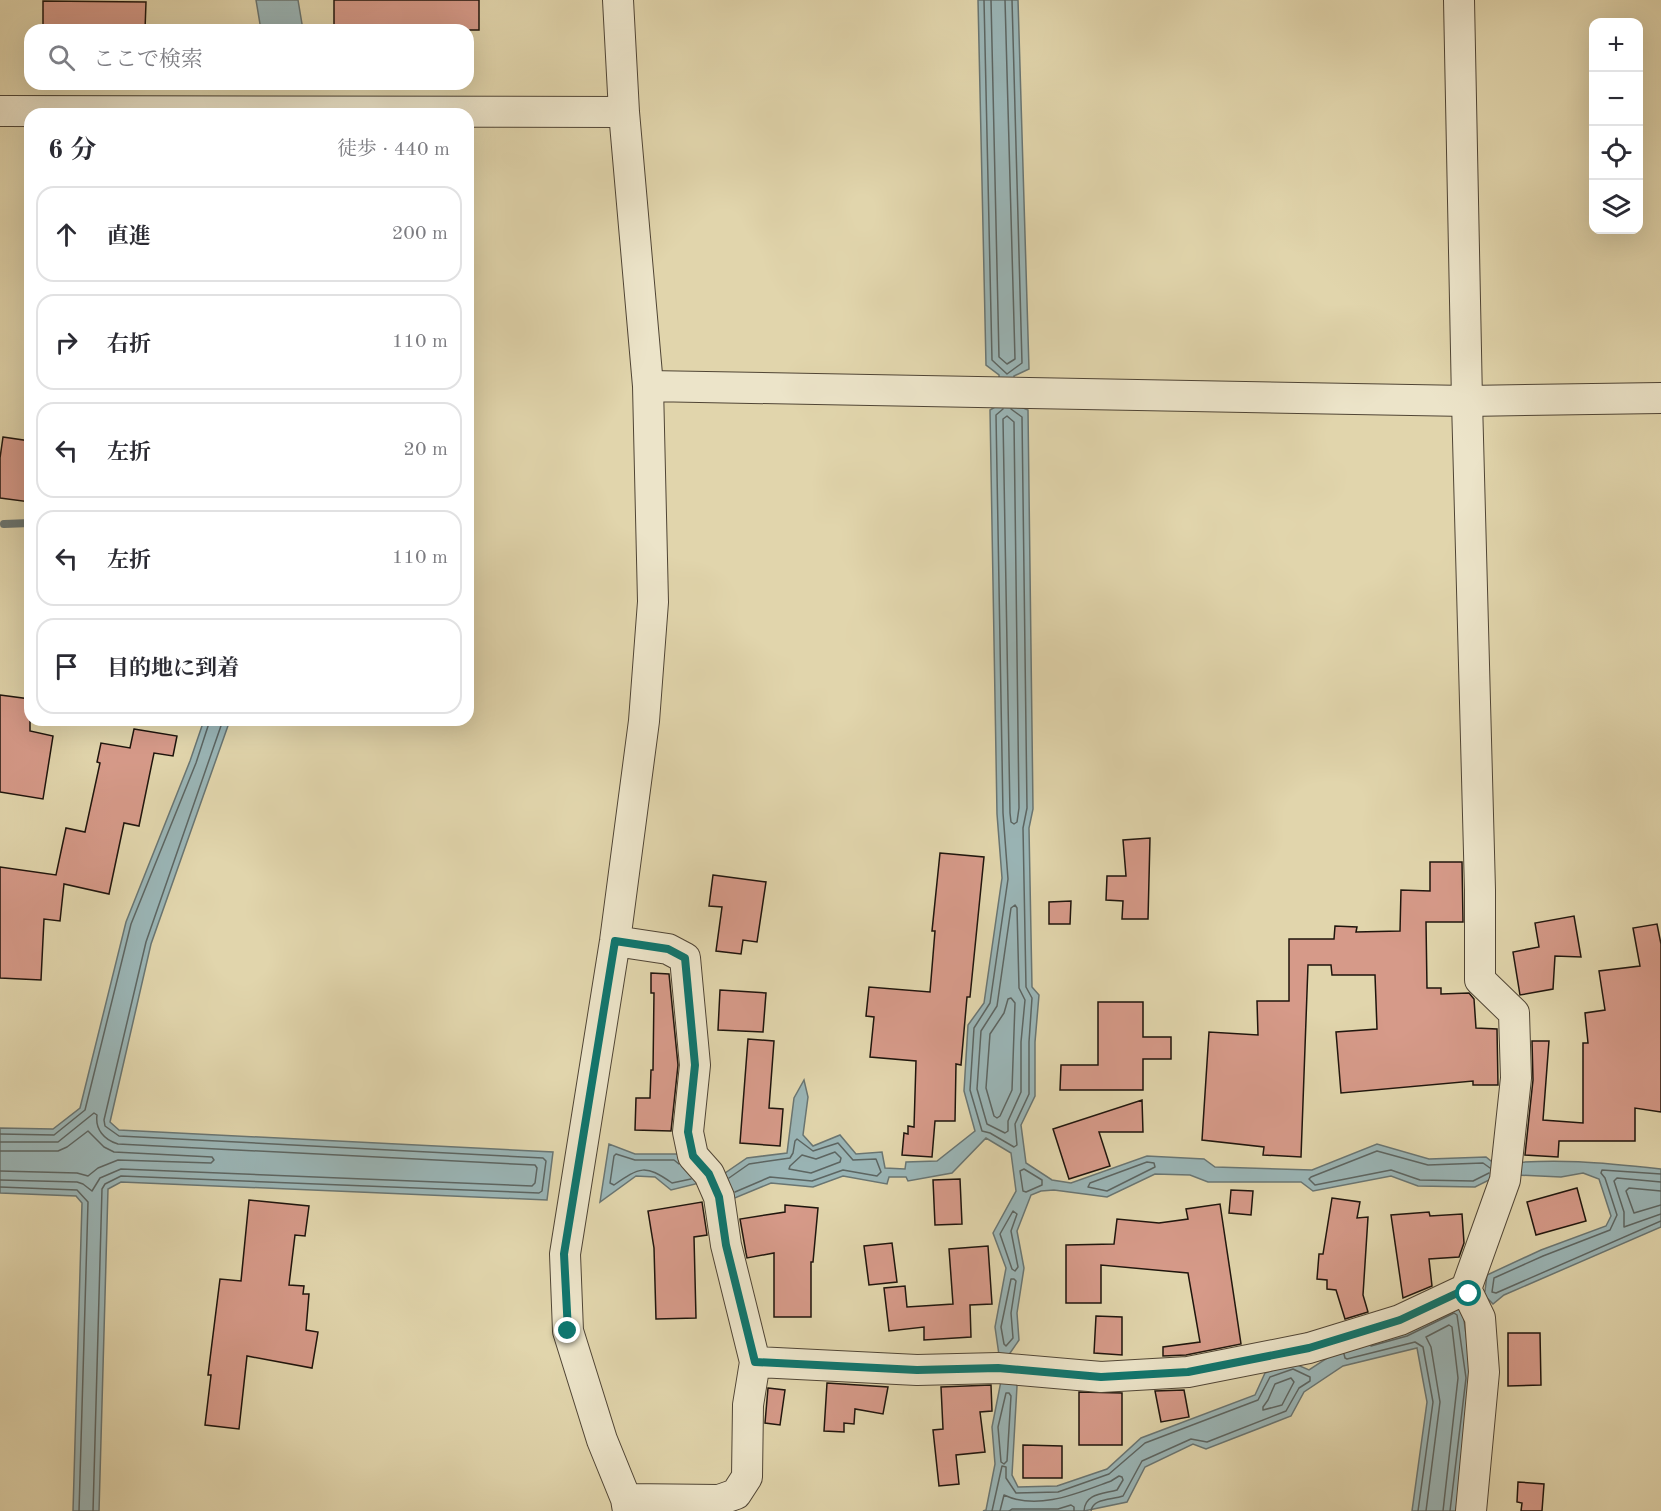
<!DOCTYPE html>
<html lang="ja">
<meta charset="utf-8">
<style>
body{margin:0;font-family:"Old Standard TT","Noto Serif JP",serif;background:#f7f7f7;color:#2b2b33}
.controls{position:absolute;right:18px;top:18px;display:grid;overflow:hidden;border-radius:12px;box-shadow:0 6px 24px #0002}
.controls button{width:54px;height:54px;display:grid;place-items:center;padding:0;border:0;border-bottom:2px solid #e1e1e2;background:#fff;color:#2b2b33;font:30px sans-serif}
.stop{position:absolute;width:18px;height:18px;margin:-14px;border:4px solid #0f766e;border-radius:50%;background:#fff}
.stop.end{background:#0f766e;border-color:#fff;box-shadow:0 2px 6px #0008}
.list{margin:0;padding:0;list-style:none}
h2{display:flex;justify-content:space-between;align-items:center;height:78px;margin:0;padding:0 24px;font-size:26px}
h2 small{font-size:20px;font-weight:400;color:#7c7c81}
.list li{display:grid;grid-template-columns:39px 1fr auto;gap:18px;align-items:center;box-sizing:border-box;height:96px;margin:0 12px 12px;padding:0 12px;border:2px solid #e1e1e2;border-radius:18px}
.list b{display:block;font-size:22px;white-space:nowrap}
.list em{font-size:20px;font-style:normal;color:#7c7c81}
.icon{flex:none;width:33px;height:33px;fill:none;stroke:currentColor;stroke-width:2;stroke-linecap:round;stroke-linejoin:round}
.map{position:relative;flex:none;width:1661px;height:1511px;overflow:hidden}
.search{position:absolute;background:#fff;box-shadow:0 6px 24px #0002;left:24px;top:24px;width:450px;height:66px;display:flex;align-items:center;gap:15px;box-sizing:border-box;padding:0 21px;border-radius:18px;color:#7c7c81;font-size:22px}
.panel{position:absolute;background:#fff;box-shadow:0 6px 24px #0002;left:24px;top:108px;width:450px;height:618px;border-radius:18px}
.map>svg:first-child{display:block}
</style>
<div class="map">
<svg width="1661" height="1511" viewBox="0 0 1661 1511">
<rect width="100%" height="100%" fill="#e1d5ac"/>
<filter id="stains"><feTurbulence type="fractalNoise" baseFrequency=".00333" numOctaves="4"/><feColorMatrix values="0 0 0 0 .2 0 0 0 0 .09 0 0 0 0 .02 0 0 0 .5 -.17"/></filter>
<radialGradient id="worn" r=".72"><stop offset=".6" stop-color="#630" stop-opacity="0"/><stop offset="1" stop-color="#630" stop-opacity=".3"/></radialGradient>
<path fill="#9ab5b6" stroke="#697572" stroke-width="1.5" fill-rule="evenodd" d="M 256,0 L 298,0 L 303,30 L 261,30 Z
M 978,0 L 1018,0 L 1029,369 L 1014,376 L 1016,405 L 1028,410 L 1033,809 L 1029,828 L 1032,987 L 1039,995 L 1035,1042 L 1035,1096 L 1021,1125 L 1026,1163 L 1052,1180 L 1071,1183 L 1147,1156 L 1204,1159 L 1215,1167 L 1312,1170 L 1377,1144 L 1429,1159 L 1486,1157 L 1496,1165 C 1551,1157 1606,1163 1661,1169 L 1661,1227 L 1504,1295 L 1493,1304 L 1488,1299 L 1463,1313 L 1472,1378 L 1456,1511 L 1412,1511 L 1427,1402 L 1417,1348 L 1343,1366 L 1304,1392 L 1291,1416 L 1206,1449 L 1193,1444 L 1145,1467 L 1127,1502 L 1084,1511 L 983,1511 L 986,1510 L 995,1464 L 992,1427 L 1002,1376 L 995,1327 L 1006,1268 L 993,1233 L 1016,1191 L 1011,1153 L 986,1138 L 952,1173 L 908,1181 L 906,1177 L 889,1177 L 887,1184 L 843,1176 L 813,1187 L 771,1183 L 730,1200 L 699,1183 L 671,1190 L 655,1177 L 636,1176 L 600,1202 L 609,1144 L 635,1154 L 677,1154 L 701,1174 L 722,1175 L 747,1158 L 787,1153 L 794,1098 L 804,1080 L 808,1097 L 803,1135 L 813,1146 L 840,1135 L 856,1154 L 882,1152 L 885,1168 L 905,1169 L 906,1162 L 937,1161 L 975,1131 L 964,1091 L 968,1025 L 984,1003 L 1002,878 L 997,814 L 990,410 L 1000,404 L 999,375 L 986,365 ZM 1583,1173 L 1599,1179 L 1611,1216 L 1606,1226 L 1541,1250 L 1487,1275 L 1485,1291 L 1405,1331 L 1344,1347 L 1309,1370 L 1293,1363 L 1265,1373 L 1255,1395 L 1141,1438 L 1107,1469 L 1057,1486 L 1018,1487 L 1012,1475 L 1017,1386 L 1012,1377 L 1008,1356 L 1019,1340 L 1017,1313 L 1024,1268 L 1017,1231 L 1031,1195 L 1041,1191 L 1054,1190 L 1107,1197 L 1155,1174 L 1190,1175 L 1208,1182 L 1301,1182 L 1313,1191 L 1391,1176 L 1418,1186 L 1475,1187 L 1495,1177 L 1517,1175 L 1561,1177 Z
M 204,720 L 230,720 L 151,944 L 110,1122 L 119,1130 L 553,1152 L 547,1200 L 121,1182 L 108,1189 L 99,1511 L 73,1511 L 82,1203 L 76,1196 L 0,1193 L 0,1128 L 53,1129 L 80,1108 L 126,922 L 190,761 Z"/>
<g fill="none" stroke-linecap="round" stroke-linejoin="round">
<path stroke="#5c6562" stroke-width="1.5" d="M 984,0 L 992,360 L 1007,374 L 1022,363 L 1012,0
M 991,0 L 999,357 L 1007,364 L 1015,359 L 1005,0
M 1003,409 L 996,415 L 1003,813 L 1008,879 L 990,1003 L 974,1028 L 970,1090 L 982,1131 L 990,1133 L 1014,1147 L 1017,1145 L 1015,1124 L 1029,1094 L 1029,1042 L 1032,998 L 1026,987 L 1023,828 L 1027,808 L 1022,417 L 1011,409
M 1007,416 L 1014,422 L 1019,808 L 1017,822 L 1014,824 L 1011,822 L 1010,813 L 1003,419 Z
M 1015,905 L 1017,908 L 1019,988 L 1025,1000 L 1021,1042 L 1021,1092 L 1008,1121 L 1008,1131 L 1005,1133 L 987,1124 L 977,1089 L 981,1031 L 997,1006 L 1011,908 Z
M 1011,998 L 1015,1003 L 1012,1090 L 1000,1116 L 997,1118 L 994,1116 L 986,1088 L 990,1034 L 1004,1013 L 1008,999 Z
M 0,1134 L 54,1135 L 85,1110 L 131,924 L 196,763 L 210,720
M 0,1142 L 58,1142 L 94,1113 L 97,1115 C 95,1129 104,1140 118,1144 L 535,1165 L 537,1168 L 535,1183 L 532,1186 L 121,1169 L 100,1178 L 92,1191 L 83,1184 L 77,1182 L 0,1180
M 0,1151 L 58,1151 L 67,1147 L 88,1131 L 104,1147 L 114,1152 L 212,1157 L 214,1160 L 211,1163 L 118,1160 L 98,1168 L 88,1176 L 77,1173 L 0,1171
M 835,1152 L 841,1158 L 840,1162 L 811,1173 L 789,1169 L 790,1166 L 802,1155 L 816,1159 Z
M 1147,1162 L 1154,1163 L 1155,1167 L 1107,1191 L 1088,1187 L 1090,1183 Z
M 679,1164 L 674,1160 L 635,1160 L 616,1154 L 614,1156 L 610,1183 L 614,1185 C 640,1167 645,1164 672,1183 L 691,1179
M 1024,1169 L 1042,1180 L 1042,1185 L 1026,1192 L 1023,1191 L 1020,1171 Z
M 1489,1173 L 1473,1181 L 1420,1180 L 1391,1170 L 1315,1185 L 1309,1179 L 1311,1177 L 1377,1151 L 1428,1165 L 1483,1163 L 1490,1168
M 1661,1174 L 1602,1170 L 1601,1173 L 1605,1178 L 1617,1215 L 1610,1230 L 1543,1256 L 1494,1278 L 1492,1292 L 1496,1293 L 1661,1221
M 729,1178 L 749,1164 L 790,1158 L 793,1153 L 795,1141 L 797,1139 L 813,1151 L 838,1143 L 853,1160 L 876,1159 L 881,1172 L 877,1176 L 843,1170 L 812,1181 L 770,1177 L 735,1192
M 1661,1182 L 1617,1178 L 1614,1181 L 1624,1212 L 1624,1227 L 1661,1214
M 0,1187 L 77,1190 L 88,1202 L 79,1511
M 1661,1191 L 1629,1188 L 1626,1191 L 1634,1213 L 1661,1205
M 1013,1211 L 1017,1214 L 1011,1231 L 1018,1267 L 1015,1271 L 1012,1269 L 1000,1234 Z
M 1011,1279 L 1014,1279 L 1016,1281 L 1011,1313 L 1013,1338 L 1006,1346 L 1004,1344 L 1001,1327 Z
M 1371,1346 L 1407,1336 L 1454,1313 L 1457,1315 L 1466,1378 L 1450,1511
M 1344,1354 L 1345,1358 L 1347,1359 L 1415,1342 L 1423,1347 L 1433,1402 L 1418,1511
M 1291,1378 L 1294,1382 L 1282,1405 L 1263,1410 L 1263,1407 L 1268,1400 L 1275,1384 Z
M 1006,1393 L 1009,1393 L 1011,1396 L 1007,1461 L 1004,1464 L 1001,1462 L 998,1427 Z
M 93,1511 L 102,1189 L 105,1184 L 121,1176 L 539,1193 L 542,1191 L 546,1161 L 543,1158 L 119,1136 L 105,1126 L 104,1120 L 146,942 L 223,720
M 992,1511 L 1002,1466 L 1006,1467 L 1006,1478 L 1016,1493 L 1058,1492 L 1109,1474 L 1145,1443 L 1258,1400 L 1270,1377 L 1293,1369 L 1310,1377 L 1310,1381 L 1299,1388 L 1286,1411 L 1207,1442 L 1191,1439 L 1142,1461 L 1123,1496 C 1112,1500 1093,1498 1091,1511
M 1000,1511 L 1004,1495 C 1038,1511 1078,1493 1111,1481 L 1119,1476 L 1122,1477 L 1123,1480 L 1117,1490 C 1103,1494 1085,1493 1084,1511
M 1009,1511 L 1012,1509 L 1058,1509 L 1071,1505 L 1074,1507 L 1074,1511
M 1426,1511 L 1440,1402 L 1431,1347 L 1426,1337 L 1449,1325 L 1452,1327 L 1458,1378 L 1443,1511"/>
<path stroke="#697572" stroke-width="8" d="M 4,524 L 30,523"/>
</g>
<path fill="#d69a89" stroke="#1f150d" stroke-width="1.5" d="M 334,0 L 479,0 L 479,30 L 334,30 Z
M 43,1 L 146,2 L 145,30 L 43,30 Z
M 3,437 L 30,441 L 30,502 L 0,498 L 0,458 Z
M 0,695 L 30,699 L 30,731 L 53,736 L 43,799 L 0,792 Z
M 134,729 L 177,736 L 173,756 L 154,753 L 139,826 L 124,823 L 109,894 L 64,884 L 60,921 L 44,919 L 41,980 L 0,978 L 0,867 L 56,875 L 66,828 L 85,832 L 100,763 L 97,762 L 101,743 L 130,748 Z
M 1150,838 L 1148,919 L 1122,919 L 1123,901 L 1106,900 L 1107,876 L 1126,876 L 1123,840 Z
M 940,853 L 984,857 L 970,997 L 967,997 L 961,1065 L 956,1064 L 955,1121 L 935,1121 L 932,1157 L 902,1155 L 904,1133 L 908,1134 L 908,1126 L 914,1127 L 916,1061 L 870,1057 L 874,1017 L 866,1016 L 869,987 L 930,992 L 935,931 L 932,931 Z
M 1430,862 L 1462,862 L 1463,922 L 1426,922 L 1427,988 L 1441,988 L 1441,994 L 1469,993 L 1474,999 L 1476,1028 L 1497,1029 L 1498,1085 L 1473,1085 L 1473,1081 L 1341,1093 L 1336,1032 L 1377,1029 L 1375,975 L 1332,975 L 1331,965 L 1308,965 L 1301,1157 L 1263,1155 L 1264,1147 L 1202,1140 L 1209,1032 L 1258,1035 L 1257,1001 L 1289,1001 L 1289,939 L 1334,939 L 1335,926 L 1357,927 L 1356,932 L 1400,931 L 1401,890 L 1430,891 Z
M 713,875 L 766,882 L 757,942 L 743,940 L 741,954 L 716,951 L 722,907 L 709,906 Z
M 1071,901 L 1070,924 L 1049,924 L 1049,902 Z
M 1574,916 L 1581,957 L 1555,956 L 1553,989 L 1520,995 L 1513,952 L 1539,947 L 1535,923 Z
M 1657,924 L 1661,944 L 1661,1112 L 1635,1108 L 1635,1141 L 1559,1141 L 1558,1157 L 1525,1155 L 1533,1080 L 1532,1041 L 1549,1041 L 1543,1120 L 1583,1123 L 1583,1043 L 1588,1043 L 1585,1013 L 1605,1010 L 1599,971 L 1640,966 L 1633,928 Z
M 651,973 L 669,974 L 678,1065 L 671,1131 L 635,1130 L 636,1098 L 650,1098 L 651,1070 L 653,1070 L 654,993 L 651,993 Z
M 720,990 L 766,993 L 763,1032 L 718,1030 Z
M 1098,1002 L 1143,1002 L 1143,1037 L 1171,1037 L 1171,1059 L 1143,1059 L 1143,1090 L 1060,1090 L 1061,1065 L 1098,1065 Z
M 748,1039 L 774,1041 L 769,1108 L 783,1109 L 780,1146 L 740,1143 Z
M 1142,1100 L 1143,1132 L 1099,1132 L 1110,1166 L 1069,1179 L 1053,1129 Z
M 960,1179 L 962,1224 L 935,1225 L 933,1180 Z
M 1577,1188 L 1586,1221 L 1536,1235 L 1527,1202 Z
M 1231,1190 L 1253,1191 L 1251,1215 L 1229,1213 Z
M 1332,1198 L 1360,1202 L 1357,1218 L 1368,1217 L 1363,1295 L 1368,1312 L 1345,1319 L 1336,1290 L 1327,1289 L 1327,1280 L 1317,1279 L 1319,1254 L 1323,1254 Z
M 249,1200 L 309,1206 L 305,1236 L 295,1235 L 289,1285 L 304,1286 L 303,1294 L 309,1294 L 306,1330 L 318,1332 L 312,1368 L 247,1356 L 239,1429 L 205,1425 L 211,1375 L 208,1375 L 220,1279 L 241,1281 Z
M 702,1202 L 707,1235 L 694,1237 L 696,1318 L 656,1319 L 654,1248 L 648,1211 Z
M 1220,1204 L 1241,1344 L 1186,1355 L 1163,1356 L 1163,1347 L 1200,1342 L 1188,1273 L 1101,1265 L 1101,1303 L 1066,1303 L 1066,1245 L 1114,1244 L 1117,1219 L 1159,1223 L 1188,1219 L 1186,1209 Z
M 785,1205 L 818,1208 L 813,1262 L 811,1262 L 811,1317 L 774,1317 L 774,1253 L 747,1258 L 746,1253 L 740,1219 L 785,1212 Z
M 1429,1212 L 1430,1216 L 1462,1214 L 1464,1243 L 1459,1257 L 1429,1259 L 1432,1286 L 1403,1298 L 1391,1215 Z
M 892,1243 L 897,1282 L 869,1285 L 864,1246 Z
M 988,1246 L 992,1304 L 970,1305 L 971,1337 L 924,1340 L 924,1327 L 889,1331 L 884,1288 L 905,1286 L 907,1307 L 953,1304 L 949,1249 Z
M 1096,1316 L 1122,1317 L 1122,1355 L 1094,1353 Z
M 1508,1333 L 1540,1333 L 1541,1385 L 1508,1386 Z
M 827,1383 L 888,1387 L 883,1414 L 855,1409 L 854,1424 L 844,1423 L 844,1432 L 824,1431 Z
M 991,1385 L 992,1411 L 980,1412 L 985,1452 L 956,1455 L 959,1484 L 939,1486 L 933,1430 L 943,1429 L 941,1387 Z
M 768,1388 L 785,1390 L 780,1425 L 765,1423 Z
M 1184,1390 L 1189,1417 L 1161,1422 L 1155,1391 Z
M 1079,1392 L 1122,1393 L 1122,1445 L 1079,1445 Z
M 1023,1445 L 1062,1446 L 1062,1478 L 1023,1478 Z
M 1518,1482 L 1544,1484 L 1542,1511 L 1521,1511 L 1522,1503 L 1517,1502 Z"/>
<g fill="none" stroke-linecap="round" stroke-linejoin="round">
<g stroke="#504535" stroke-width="32">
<path id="minor" d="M 618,0 L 624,112 L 648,386 L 653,602 L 644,721 L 615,941 L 565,1254 L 568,1331 L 602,1440 L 626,1499 L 628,1511
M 1459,0 L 1467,401 L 1480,890 L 1480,980 L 1514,1013 L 1516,1078 L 1505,1180 L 1466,1289 L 1480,1318 L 1484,1372 L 1471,1511
M 0,111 L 624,112
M 648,386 L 1467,401 L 1661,398
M 615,941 L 668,949 L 685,958 L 695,1065 L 688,1132 L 693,1156 L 709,1174 L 719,1197 L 726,1245 L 755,1362 L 748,1405 L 747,1477 L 736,1494 L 719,1500 L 626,1499
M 755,1362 L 917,1370 L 998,1368 L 1101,1377 L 1188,1372 L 1309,1348 L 1400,1320 L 1466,1289"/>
</g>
<use href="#minor" stroke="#ece4c9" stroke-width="30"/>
</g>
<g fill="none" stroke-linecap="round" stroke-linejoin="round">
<path stroke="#0f766e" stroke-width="8" d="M 568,1331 L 564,1254 L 615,941 L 668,949 L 685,958 L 695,1065 L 688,1132 L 693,1156 L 709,1174 L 719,1197 L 726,1245 L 755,1362 L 917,1370 L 998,1368 L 1101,1377 L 1188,1372 L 1309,1348 L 1400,1320 L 1466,1289 L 1469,1294"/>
</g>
<rect width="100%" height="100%" filter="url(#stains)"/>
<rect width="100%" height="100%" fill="url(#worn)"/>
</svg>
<div class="controls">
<button>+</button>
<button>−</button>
<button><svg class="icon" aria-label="locate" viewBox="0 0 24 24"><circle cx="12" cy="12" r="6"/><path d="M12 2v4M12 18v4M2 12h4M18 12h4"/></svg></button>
<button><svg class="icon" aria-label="layers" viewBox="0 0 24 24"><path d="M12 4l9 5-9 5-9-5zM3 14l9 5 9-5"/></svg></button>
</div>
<div class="stop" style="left:1469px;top:1294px"></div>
<div class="stop end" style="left:568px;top:1331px"></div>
<div class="search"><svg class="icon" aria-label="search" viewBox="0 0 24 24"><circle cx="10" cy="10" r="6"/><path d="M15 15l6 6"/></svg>ここで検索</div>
<section class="panel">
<h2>6 分<small>徒歩 · 440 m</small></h2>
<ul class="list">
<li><svg class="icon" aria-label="ahead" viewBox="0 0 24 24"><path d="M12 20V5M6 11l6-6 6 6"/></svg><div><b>直進</b></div><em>200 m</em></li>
<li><svg class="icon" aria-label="right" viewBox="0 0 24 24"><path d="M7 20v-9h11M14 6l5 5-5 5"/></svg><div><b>右折</b></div><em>110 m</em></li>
<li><svg class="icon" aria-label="left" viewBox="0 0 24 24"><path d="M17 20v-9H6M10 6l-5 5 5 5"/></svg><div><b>左折</b></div><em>20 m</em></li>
<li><svg class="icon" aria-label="left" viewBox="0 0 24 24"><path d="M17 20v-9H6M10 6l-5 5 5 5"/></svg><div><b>左折</b></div><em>110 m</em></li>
<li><svg class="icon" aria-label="arrive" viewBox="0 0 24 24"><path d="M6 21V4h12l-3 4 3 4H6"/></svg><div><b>目的地に到着</b></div></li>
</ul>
</section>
</div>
